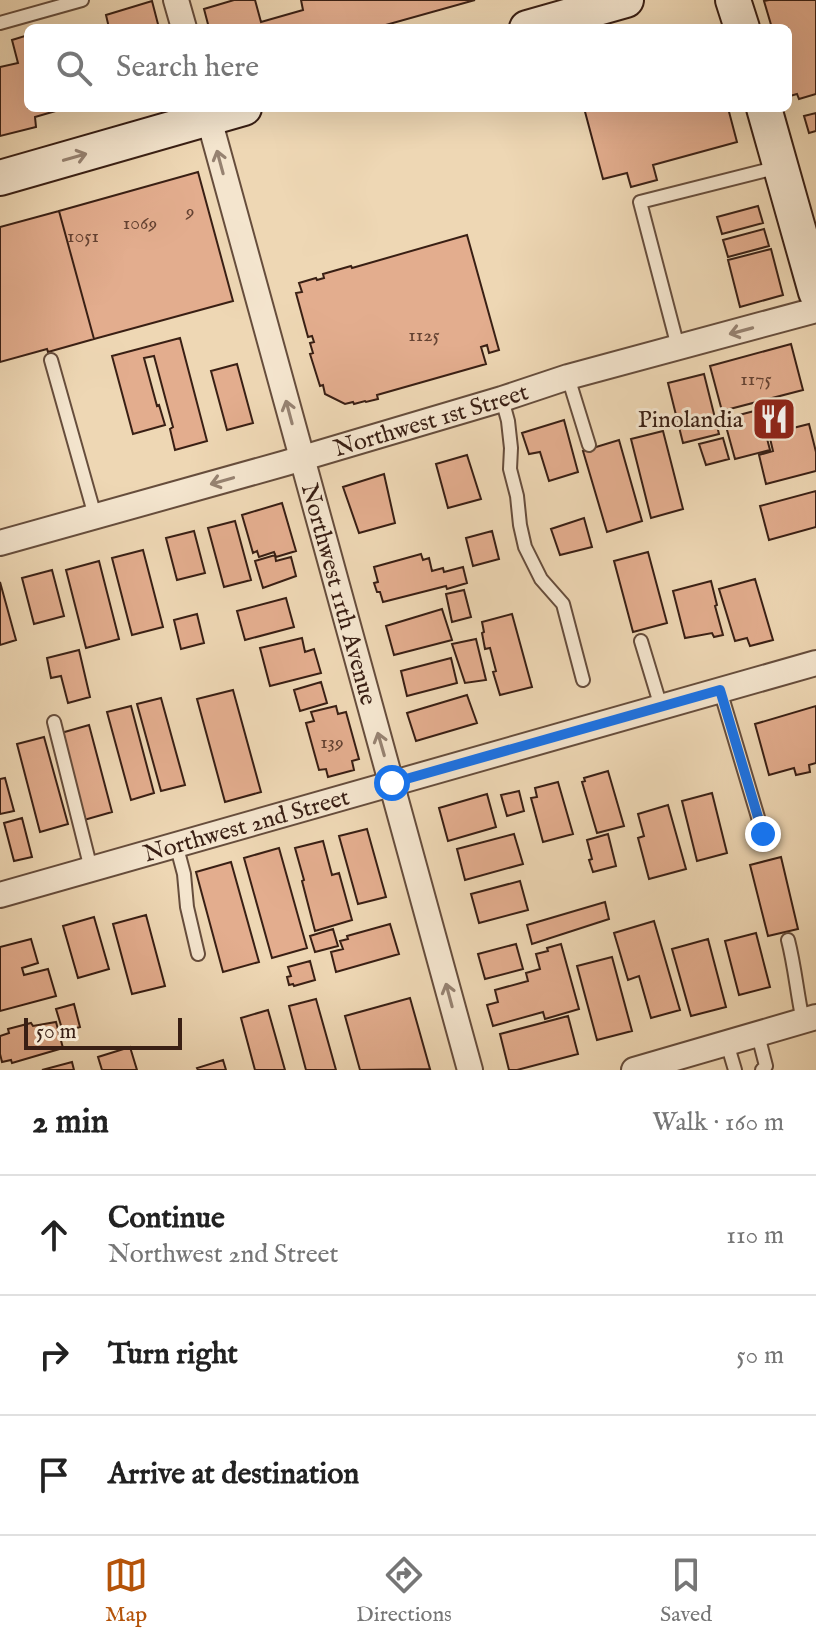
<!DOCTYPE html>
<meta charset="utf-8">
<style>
body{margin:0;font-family:"IM FELL English",serif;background:#f2f2f2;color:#222}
.scale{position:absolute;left:24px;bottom:20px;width:158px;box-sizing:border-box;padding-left:8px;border:4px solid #391f14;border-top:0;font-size:22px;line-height:28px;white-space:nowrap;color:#391f14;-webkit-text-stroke:6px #f4e5ce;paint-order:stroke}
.stop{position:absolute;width:24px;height:24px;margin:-18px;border:6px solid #1a73e8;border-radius:50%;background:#fff}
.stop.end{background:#1a73e8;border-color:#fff;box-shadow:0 2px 8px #0008}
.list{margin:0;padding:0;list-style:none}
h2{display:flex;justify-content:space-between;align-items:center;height:104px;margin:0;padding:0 32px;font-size:34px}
h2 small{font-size:26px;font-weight:400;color:#767676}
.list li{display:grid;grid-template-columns:52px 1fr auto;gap:24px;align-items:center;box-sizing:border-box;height:120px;padding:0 32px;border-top:2px solid #e0e0e0}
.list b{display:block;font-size:30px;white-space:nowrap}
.list p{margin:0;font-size:26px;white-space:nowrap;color:#767676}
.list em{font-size:26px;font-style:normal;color:#767676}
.icon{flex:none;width:44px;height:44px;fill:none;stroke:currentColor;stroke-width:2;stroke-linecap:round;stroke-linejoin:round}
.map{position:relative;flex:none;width:816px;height:1070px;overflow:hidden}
.search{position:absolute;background:#fff;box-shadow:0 8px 32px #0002;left:24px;right:24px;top:24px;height:88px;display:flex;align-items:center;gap:20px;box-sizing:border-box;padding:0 28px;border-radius:12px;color:#767676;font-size:30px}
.sheet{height:464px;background:#fff}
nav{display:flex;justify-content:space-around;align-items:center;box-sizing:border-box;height:112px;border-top:2px solid #e0e0e0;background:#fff;font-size:22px;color:#767676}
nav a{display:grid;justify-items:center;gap:4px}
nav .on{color:#b45309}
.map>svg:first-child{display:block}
</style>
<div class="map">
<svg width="816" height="1070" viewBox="0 0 816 1070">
<rect width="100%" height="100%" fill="#eed7b4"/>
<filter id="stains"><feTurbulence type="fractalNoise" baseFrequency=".0025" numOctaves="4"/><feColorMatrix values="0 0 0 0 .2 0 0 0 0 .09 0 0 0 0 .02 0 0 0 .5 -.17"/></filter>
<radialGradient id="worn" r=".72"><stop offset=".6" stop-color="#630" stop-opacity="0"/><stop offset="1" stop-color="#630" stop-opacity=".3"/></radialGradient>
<path fill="#e3ad8e" stroke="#391f14" stroke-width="2" d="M 234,0 L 255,0 L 261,22 L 303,10 L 301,0 L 475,0 L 375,28 L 209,28 L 204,9 Z
M 769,0 L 816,0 L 816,94 L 799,99 L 797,94 L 790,96 L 788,87 L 788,28 L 772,28 L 764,1 Z
M 152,1 L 159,28 L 109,28 L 106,15 Z
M 28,35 L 28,108 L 66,108 L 35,117 L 36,127 L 0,136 L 0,67 L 18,63 L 12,40 Z
M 584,108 L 728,108 L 737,142 L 653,165 L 657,180 L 631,187 L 627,173 L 603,179 Z
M 816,113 L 816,131 L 809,133 L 804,116 Z
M 198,172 L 233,301 L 94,339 L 59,211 Z
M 758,206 L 763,223 L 722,234 L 717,217 Z
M 59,211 L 94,339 L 48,352 L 47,349 L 0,362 L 0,227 Z
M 764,229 L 769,246 L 728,257 L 723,240 Z
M 467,235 L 499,350 L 489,353 L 487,345 L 481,347 L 486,364 L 377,395 L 378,399 L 366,402 L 365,401 L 354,404 L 353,402 L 345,404 L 325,394 L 323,385 L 320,386 L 310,354 L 313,353 L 310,343 L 314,342 L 312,336 L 308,337 L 296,293 L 302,292 L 299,283 L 316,278 L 317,280 L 324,278 L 323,274 L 351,266 L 352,268 Z
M 771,249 L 783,295 L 740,307 L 728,260 Z
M 180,338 L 207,441 L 175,450 L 170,429 L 173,427 L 154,356 L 144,358 L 157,406 L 159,405 L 165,425 L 133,434 L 112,356 Z
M 791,344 L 803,390 L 722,411 L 710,366 Z
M 237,364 L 253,423 L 227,430 L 211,371 Z
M 704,374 L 719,434 L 683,443 L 668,383 Z
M 780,399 L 787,425 L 765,431 L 770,450 L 735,459 L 724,419 L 758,410 L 757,405 Z
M 564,420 L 578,472 L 549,481 L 540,452 L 529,454 L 522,433 Z
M 809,424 L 816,452 L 816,471 L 766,484 L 759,455 L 773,451 L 769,434 Z
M 663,431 L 683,509 L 651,518 L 631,439 Z
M 723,438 L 729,459 L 706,465 L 699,444 Z
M 619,440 L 642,521 L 607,532 L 583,451 Z
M 467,455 L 481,499 L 448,508 L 436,464 Z
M 384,474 L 395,523 L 359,533 L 343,487 Z
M 816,491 L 816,527 L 769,540 L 760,506 Z
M 282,503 L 296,551 L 276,557 L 274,552 L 259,557 L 257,551 L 253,553 L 242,515 Z
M 584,518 L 592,547 L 560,555 L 551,529 Z
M 235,521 L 251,580 L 224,587 L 208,528 Z
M 194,531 L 205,573 L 177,580 L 166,538 Z
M 492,531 L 499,559 L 473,566 L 466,538 Z
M 143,550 L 163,627 L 132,635 L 112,558 Z
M 648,552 L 667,623 L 633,632 L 614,561 Z
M 421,554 L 423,560 L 429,558 L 432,571 L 443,568 L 444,572 L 463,567 L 467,583 L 447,589 L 446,586 L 383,602 L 380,592 L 377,592 L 374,583 L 378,582 L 374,567 Z
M 275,555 L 276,561 L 291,557 L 296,576 L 263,588 L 255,561 Z
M 99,561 L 119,639 L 86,648 L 66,570 Z
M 52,570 L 64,616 L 34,624 L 22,578 Z
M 755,579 L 773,640 L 750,646 L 747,638 L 735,641 L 719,589 Z
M 711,581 L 717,605 L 715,606 L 723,635 L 714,637 L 712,633 L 685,638 L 673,591 Z
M 0,582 L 16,640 L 0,645 Z
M 464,590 L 471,617 L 452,622 L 446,594 Z
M 286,598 L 294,627 L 245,640 L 237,611 Z
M 442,609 L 452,640 L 394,655 L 386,626 Z
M 197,614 L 204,643 L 181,649 L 174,620 Z
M 512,614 L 532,687 L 500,695 L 493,672 L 496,671 L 490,648 L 485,649 L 482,633 L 484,632 L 482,622 Z
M 302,638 L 305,652 L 314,649 L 321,673 L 270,686 L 260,648 Z
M 476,639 L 486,680 L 465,683 L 452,644 Z
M 79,650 L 90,697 L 68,703 L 61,676 L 51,678 L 47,658 Z
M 451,658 L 457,683 L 407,696 L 401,671 Z
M 321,682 L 327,703 L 300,711 L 294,690 Z
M 233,690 L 261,792 L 225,802 L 197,699 Z
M 467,695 L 477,723 L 416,741 L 407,713 Z
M 161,698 L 185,785 L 161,791 L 137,704 Z
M 131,706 L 154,793 L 131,800 L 107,712 Z
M 336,706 L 338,714 L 346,712 L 359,759 L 352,761 L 354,770 L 328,777 L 326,769 L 319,770 L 306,723 L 314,721 L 311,712 Z
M 816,706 L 816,763 L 809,765 L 810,772 L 796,775 L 794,768 L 769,775 L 755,724 Z
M 89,725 L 112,812 L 84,820 L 61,733 Z
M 44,737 L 68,824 L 40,832 L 17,744 Z
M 608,771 L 624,826 L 597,833 L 582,782 L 585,781 L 584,778 Z
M 5,778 L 14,811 L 0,814 L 0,779 Z
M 558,782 L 573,834 L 543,842 L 531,798 L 537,797 L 535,788 Z
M 519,791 L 524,811 L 507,816 L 501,795 Z
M 712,793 L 727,853 L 697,861 L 682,801 Z
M 487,794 L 496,827 L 448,841 L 439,808 Z
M 668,805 L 686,869 L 649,879 L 638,838 L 644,836 L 638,814 Z
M 22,818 L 32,857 L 14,861 L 4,823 Z
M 367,829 L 386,897 L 358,904 L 339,836 Z
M 514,834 L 523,864 L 465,880 L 457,849 Z
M 608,834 L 616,866 L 593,872 L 589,860 L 592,859 L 587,840 Z
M 323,841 L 332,875 L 339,873 L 352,920 L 315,931 L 302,881 L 304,880 L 295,848 Z
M 279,848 L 307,948 L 272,958 L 244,858 Z
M 781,857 L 798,929 L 768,936 L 750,865 Z
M 231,862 L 259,962 L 223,972 L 196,872 Z
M 520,881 L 528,910 L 479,923 L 471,894 Z
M 605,902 L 609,919 L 532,944 L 527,925 Z
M 146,915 L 165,986 L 132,994 L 113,924 Z
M 94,917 L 109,969 L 78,978 L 63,926 Z
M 654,921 L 680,1010 L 651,1018 L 639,976 L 628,980 L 614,933 Z
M 390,924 L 399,954 L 336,972 L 331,952 L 343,949 L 340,941 L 348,939 L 347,936 Z
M 333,929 L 338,946 L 315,952 L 310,936 Z
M 756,933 L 770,987 L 739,995 L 725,941 Z
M 31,939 L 38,963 L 22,968 L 24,975 L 48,969 L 56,996 L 0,1011 L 0,947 Z
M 708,939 L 726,1007 L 691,1016 L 672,949 Z
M 516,944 L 523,969 L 485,979 L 478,954 Z
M 561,944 L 579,1009 L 545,1019 L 543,1012 L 493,1026 L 487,1005 L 498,1002 L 495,990 L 528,981 L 526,973 L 540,969 L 536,954 L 548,951 L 547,948 Z
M 612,957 L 632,1031 L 597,1040 L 577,966 Z
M 310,961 L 315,980 L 294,986 L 293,984 L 289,985 L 287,977 L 291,976 L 288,967 Z
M 410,998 L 430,1069 L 360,1070 L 345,1016 Z
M 316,999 L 336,1070 L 306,1070 L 289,1006 Z
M 74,1004 L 80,1027 L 63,1032 L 56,1009 Z
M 268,1010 L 285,1070 L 255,1070 L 241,1018 Z
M 568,1016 L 578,1054 L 517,1070 L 509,1070 L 500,1034 Z
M 56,1022 L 63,1048 L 12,1063 L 11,1060 L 2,1062 L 0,1054 L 0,1036 L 9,1033 L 8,1029 L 31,1023 L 33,1026 Z
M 130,1047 L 137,1070 L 102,1070 L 98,1057 Z
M 223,1060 L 226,1070 L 198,1070 L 197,1068 Z
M 72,1062 L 74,1070 L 42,1070 Z"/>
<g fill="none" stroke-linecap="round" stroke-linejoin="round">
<g stroke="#664d3c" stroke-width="16">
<path id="lane" d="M 0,23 L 82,0
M 678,347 L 640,202 L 779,167
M 51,360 L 95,516
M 568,377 L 589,445
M 502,399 L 508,421 L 511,448 L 510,469 L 517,496 L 520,525 L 525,547 L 541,579 L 563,604 L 583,680
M 641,641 L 661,707
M 720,690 L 763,834
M 54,722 L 91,869
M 176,844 L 184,874 L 187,907 L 198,954
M 788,940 C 795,967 797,994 803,1021
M 758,1035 L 766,1066 L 762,1070
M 727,1043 L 735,1070"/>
</g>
<g stroke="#664d3c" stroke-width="28">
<g id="street">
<path d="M 176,0 L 184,28"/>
<path id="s1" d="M 206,108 L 470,1070"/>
<path id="s2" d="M 0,543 L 286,463 L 502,399 L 568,377 L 816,310"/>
<path id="s3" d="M 0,895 L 816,663"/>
<path d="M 634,1070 L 816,1017"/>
</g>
</g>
<g stroke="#391f14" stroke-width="38">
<path id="secondary" d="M 733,0 L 742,28
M 527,28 L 626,0
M 764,108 L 816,292
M 0,178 L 244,108"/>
</g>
<use href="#lane" stroke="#f4e5ce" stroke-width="12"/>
<use href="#street" stroke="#f4e5ce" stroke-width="24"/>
<use href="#secondary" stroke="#f4e5ce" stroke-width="34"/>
</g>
<defs><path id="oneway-shaft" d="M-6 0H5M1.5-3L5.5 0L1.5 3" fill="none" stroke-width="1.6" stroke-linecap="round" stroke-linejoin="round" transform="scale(2)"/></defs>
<g stroke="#968271">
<use href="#oneway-shaft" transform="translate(75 157) rotate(-16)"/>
<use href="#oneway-shaft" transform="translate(220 162) rotate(-105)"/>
<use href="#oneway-shaft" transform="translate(741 331) rotate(165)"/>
<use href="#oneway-shaft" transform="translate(289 412) rotate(-105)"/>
<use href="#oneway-shaft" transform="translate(222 481) rotate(164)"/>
<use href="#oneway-shaft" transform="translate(381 744) rotate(-106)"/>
<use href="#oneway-shaft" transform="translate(449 995) rotate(-105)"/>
</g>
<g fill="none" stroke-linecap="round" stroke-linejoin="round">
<path stroke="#1a73e8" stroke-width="10" d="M 392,783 L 720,690 L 763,834"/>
</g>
<defs>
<g id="restaurant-square" transform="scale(2.3)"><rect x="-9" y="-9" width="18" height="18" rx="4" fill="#8f2418" stroke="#f4e5ce"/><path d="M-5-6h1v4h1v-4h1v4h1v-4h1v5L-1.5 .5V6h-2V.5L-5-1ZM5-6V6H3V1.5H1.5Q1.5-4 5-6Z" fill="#fff"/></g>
</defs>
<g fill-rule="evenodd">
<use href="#restaurant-square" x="774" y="419"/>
</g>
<g text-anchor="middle" stroke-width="6" stroke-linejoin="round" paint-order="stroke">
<g font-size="20" fill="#644232">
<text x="190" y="217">9</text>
<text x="140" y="229">1069</text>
<text x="83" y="242">1051</text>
<text x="424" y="341">1125</text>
<text x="756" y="385">1175</text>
<text x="332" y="748">139</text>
</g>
<g font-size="24" fill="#391f14" stroke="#f4e5ce" text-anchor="end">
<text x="743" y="427">Pinolandia</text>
</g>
<g font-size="24" fill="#391f14" stroke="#f4e5ce">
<text dy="8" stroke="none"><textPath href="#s2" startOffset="448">Northwest 1st Street</textPath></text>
<text dy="8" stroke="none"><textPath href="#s1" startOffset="504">Northwest 11th Avenue</textPath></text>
<text dy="8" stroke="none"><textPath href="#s3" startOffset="256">Northwest 2nd Street</textPath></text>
</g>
</g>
<rect width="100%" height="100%" filter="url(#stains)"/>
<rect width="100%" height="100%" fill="url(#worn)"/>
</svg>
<div class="scale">50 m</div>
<div class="stop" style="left:392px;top:783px"></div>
<div class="stop end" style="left:763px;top:834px"></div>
<div class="search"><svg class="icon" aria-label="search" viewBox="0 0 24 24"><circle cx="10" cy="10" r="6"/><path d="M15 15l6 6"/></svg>Search here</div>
</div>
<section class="sheet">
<h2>2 min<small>Walk · 160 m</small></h2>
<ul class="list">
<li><svg class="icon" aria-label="ahead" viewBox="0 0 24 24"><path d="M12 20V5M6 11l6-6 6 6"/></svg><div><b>Continue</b><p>Northwest 2nd Street</p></div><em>110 m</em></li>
<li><svg class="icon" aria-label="right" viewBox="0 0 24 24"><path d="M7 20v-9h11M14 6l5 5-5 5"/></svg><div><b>Turn right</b></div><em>50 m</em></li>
<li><svg class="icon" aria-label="arrive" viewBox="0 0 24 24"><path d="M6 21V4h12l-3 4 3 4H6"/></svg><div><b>Arrive at destination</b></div></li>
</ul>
</section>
<nav>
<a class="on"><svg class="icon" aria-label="map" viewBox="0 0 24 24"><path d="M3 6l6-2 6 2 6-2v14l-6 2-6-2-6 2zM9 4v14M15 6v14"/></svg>Map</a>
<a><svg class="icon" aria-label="directions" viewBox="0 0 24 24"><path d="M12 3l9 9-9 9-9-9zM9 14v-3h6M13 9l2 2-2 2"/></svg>Directions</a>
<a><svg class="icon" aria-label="saved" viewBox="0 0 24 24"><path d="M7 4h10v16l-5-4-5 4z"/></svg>Saved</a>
</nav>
